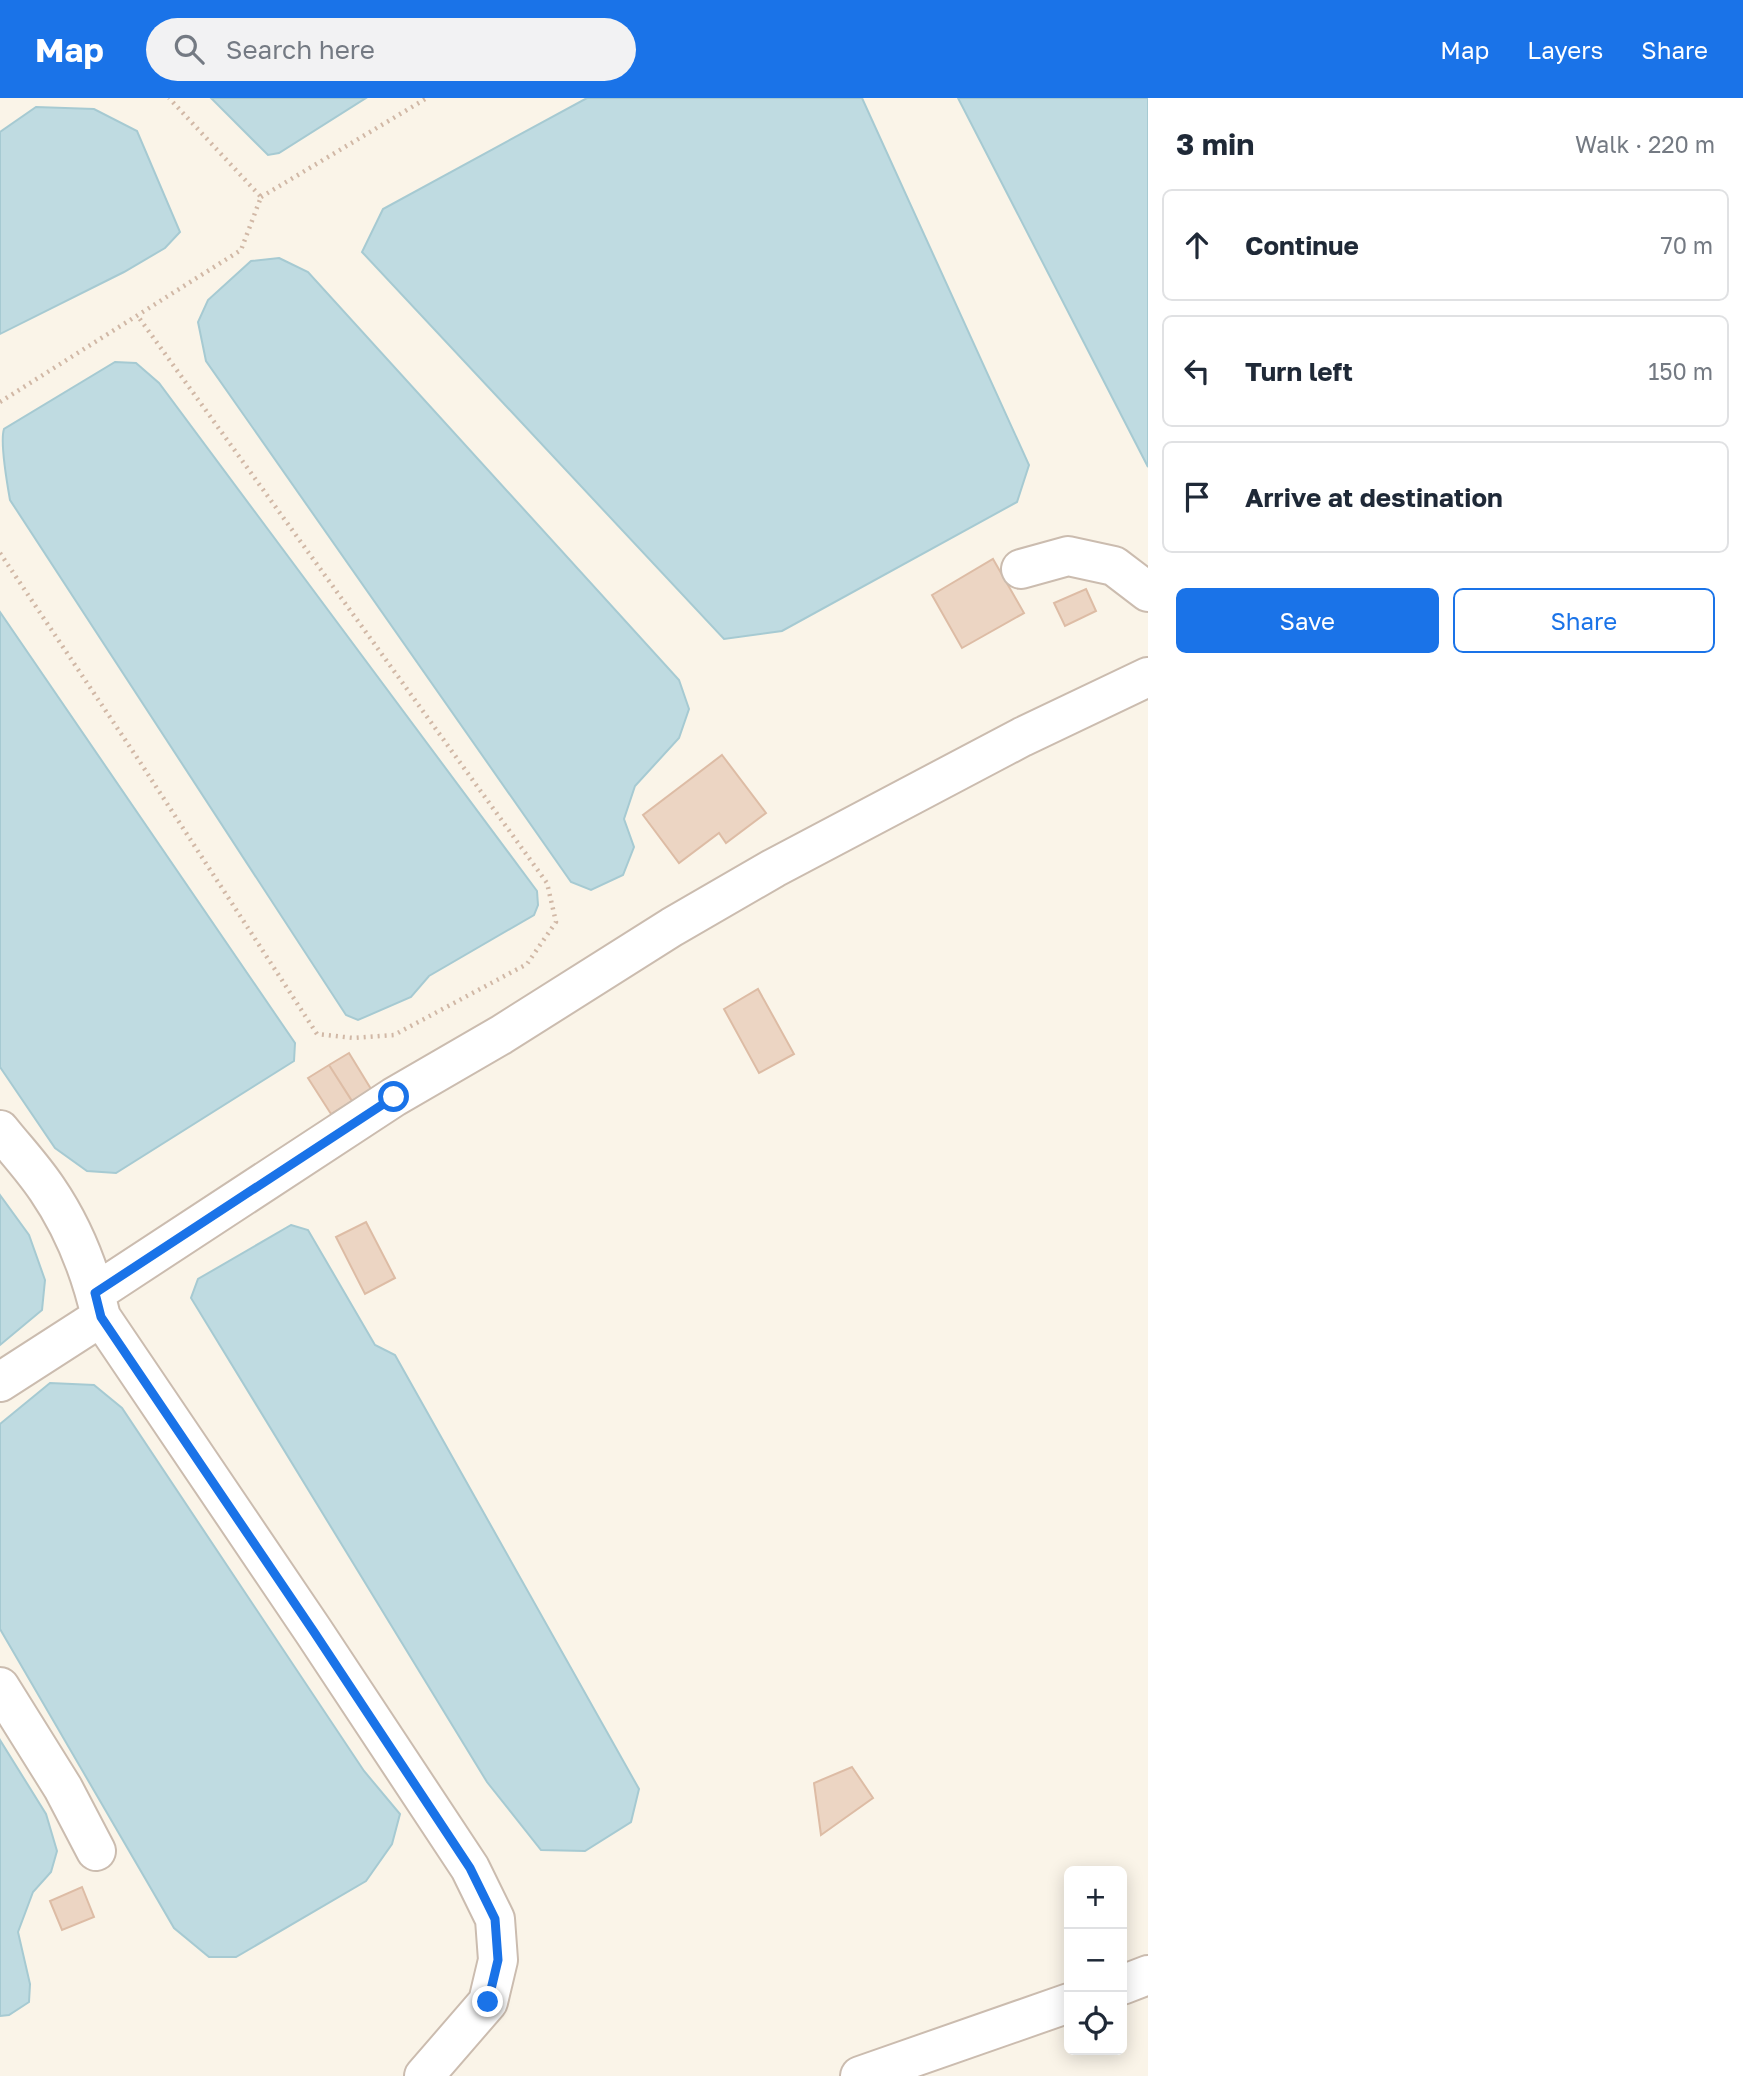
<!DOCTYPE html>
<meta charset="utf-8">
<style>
body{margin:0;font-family:"Golos Text",sans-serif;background:#f2f2f3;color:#1f2937}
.controls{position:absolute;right:21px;bottom:21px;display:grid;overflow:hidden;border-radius:10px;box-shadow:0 4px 18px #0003}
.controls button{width:63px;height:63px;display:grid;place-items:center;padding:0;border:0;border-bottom:2px solid #e0e1e3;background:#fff;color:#1f2937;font:35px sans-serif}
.stop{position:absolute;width:21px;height:21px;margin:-16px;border:5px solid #1a73e8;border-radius:50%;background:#fff}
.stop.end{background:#1a73e8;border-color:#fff;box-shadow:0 2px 7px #0008}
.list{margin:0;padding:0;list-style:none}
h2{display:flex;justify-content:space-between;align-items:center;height:91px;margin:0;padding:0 28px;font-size:30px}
h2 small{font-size:23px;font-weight:400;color:#747a83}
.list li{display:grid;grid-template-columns:46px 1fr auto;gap:21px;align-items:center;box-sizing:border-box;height:112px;margin:0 14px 14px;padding:0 14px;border:2px solid #e0e1e3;border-radius:10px}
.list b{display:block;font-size:26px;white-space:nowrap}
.list em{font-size:23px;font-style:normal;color:#747a83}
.actions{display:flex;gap:14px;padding:21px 28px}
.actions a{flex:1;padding:16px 0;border:2px solid #1a73e8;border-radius:10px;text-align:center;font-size:24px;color:#1a73e8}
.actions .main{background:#1a73e8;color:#fff}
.icon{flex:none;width:38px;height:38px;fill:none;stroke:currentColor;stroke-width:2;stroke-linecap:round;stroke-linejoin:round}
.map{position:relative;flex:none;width:1148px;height:1978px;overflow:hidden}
header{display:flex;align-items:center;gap:42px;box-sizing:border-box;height:98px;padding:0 35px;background:#1a73e8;color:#fff}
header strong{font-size:33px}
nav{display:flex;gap:38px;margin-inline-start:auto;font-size:24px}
.search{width:490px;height:63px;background:#f2f2f3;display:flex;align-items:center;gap:18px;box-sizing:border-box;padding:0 24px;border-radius:38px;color:#747a83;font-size:26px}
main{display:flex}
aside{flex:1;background:#fff}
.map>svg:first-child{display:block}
</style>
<header>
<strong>Map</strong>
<div class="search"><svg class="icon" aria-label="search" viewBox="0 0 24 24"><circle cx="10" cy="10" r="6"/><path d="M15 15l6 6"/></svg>Search here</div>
<nav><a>Map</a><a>Layers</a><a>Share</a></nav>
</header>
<main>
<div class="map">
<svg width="1148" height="1978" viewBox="0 0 1148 1978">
<rect width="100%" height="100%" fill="#faf4e8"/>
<path fill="#bfdbe1" stroke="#a6cad2" stroke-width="2" d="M 211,0 L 366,0 L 279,55 L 268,57 Z
M 587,0 L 862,0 L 1029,367 L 1017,404 L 782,533 L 724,541 L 362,154 L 383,111 Z
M 958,0 L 1148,0 L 1148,369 Z
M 36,9 L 94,11 L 137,33 L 180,134 L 165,150 L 124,174 L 0,236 L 0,34 Z
M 279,160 L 308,174 L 679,582 L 689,611 L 679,640 L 635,688 L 624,721 L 634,749 L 623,777 L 591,792 L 571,784 L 206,263 L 198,224 L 208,202 L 251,163 Z
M 115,264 L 136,265 L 159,285 L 537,793 L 538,807 L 534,817 L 429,878 L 411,899 L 358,922 L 346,917 L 10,402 C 7,385 0,343 4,331 Z
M 0,514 L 295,945 L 294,963 L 116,1075 L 87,1073 L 55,1050 L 0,969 Z
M 0,1097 L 29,1137 L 45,1182 L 42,1212 L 0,1247 Z
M 291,1127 L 308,1132 L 375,1247 L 395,1257 L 639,1691 L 631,1724 L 585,1753 L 541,1752 L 487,1684 L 191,1200 L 198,1181 Z
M 50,1285 L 94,1287 L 122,1310 L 364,1673 L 400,1716 L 392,1746 L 366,1783 L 236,1859 L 209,1859 L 174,1830 L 0,1531 L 0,1326 Z
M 0,1642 L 46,1716 L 57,1753 L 51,1774 L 33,1794 L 18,1834 L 30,1886 L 29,1904 L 9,1917 L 0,1918 Z"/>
<path fill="#ecd5c3" stroke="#ddbca5" stroke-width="2" d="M 993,461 L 1024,515 L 962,550 L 932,497 Z
M 1086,491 L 1096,513 L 1065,528 L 1054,505 Z
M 722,657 L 766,715 L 726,745 L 719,735 L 679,765 L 643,717 Z
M 758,891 L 794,956 L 759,975 L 724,911 Z
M 349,955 L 371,991 L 352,1003 L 329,967 Z
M 329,967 L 352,1003 L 331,1016 L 308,980 Z
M 366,1124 L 395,1180 L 365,1196 L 336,1139 Z
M 852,1669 L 873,1700 L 821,1737 L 814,1685 Z
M 82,1789 L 94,1819 L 62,1832 L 50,1803 Z"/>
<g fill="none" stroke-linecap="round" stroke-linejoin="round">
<g stroke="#cbbcaf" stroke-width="42">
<path id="minor" d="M 1021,471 L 1068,458 L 1114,468 L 1148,494
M 0,1032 C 16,1052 33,1070 47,1091 C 73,1129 91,1175 101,1219 L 314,1534 L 470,1770 L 495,1821 L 498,1862 L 488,1904 L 424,1978
M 95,1195 L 394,999 L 501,937 L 672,829 L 774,770 L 1022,639 L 1148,579
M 0,1284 L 101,1219
M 0,1589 L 63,1690 L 96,1753
M 1122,1887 L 1148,1877
M 860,1978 L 1069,1905"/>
</g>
<path stroke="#d1b8a6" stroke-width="4.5" stroke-dasharray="2 5" stroke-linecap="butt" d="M 261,99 L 427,0
M 0,304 L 241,152 L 261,99 L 169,0
M 0,455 L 138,661 L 317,936 L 353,940 L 394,937 L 527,866 L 556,824 L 547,785 L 137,217"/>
<use href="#minor" stroke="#fff" stroke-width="38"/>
</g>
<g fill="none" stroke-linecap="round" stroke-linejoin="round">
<path stroke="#1a73e8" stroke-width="9" d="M 394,999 L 95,1195 L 101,1219 L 314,1534 L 470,1770 L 495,1821 L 498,1862 L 488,1904"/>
</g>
</svg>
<div class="controls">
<button>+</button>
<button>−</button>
<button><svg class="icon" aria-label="locate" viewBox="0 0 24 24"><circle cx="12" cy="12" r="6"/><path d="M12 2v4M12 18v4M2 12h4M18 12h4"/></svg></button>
</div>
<div class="stop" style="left:394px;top:999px"></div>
<div class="stop end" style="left:488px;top:1904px"></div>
</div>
<aside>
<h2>3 min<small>Walk · 220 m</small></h2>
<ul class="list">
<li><svg class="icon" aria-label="ahead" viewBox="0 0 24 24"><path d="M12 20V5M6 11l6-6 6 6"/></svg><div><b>Continue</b></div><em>70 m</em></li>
<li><svg class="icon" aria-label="left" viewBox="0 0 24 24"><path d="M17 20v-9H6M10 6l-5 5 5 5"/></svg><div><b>Turn left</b></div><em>150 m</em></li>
<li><svg class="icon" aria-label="arrive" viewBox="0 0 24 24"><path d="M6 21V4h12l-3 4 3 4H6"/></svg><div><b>Arrive at destination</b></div></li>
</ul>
<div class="actions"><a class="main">Save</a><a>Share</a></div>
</aside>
</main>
